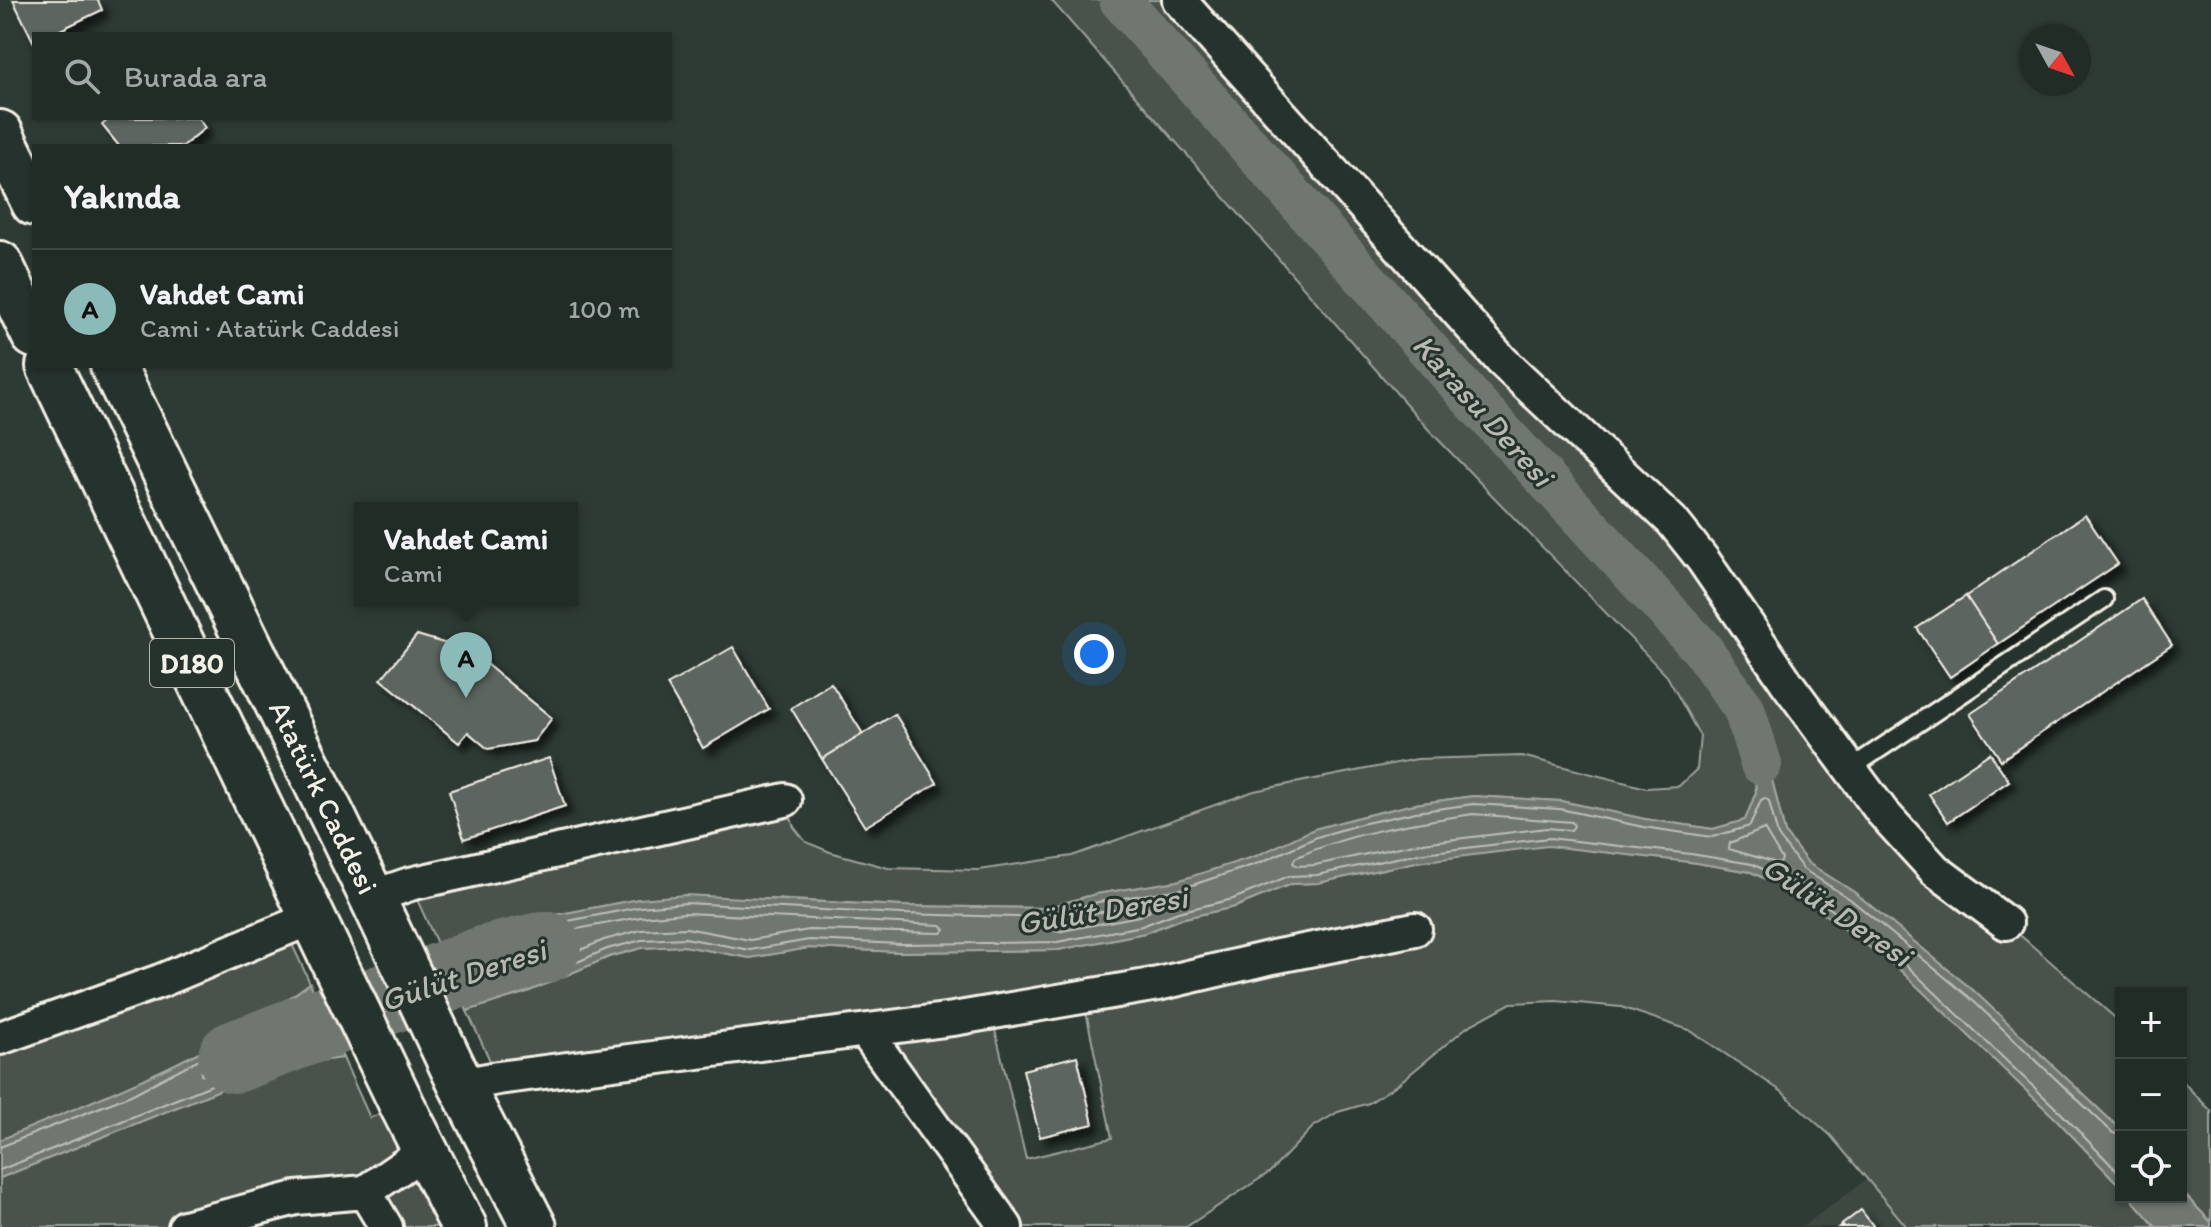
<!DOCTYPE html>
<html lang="tr">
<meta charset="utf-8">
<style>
body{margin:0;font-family:Itim,sans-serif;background:#2e3833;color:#f1f3f6}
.controls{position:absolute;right:24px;bottom:24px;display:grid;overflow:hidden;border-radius:0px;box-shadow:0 2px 6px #0004}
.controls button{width:72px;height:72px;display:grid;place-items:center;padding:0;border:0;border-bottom:2px solid #3f4844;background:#222c27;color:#f1f3f6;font:40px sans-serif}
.compass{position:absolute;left:2019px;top:24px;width:72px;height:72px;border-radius:50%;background:#222c27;box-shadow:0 2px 6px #0004;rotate:130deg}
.you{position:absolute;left:1094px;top:654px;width:28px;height:28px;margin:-20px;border:6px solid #fff;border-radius:50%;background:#1a73e8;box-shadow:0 0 0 12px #1a73e833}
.badge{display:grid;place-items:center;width:52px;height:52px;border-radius:50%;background:#8bbbb9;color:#111;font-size:26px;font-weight:700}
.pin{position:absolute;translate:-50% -66px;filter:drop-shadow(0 2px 4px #0008)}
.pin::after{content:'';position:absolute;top:42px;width:28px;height:24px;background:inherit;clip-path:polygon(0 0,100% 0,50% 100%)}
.popup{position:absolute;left:354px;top:502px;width:224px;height:104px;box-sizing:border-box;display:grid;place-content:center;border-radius:0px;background:#222c27;filter:drop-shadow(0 2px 6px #0005);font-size:26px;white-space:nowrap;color:#a2a7a7}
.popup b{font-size:30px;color:#f1f3f6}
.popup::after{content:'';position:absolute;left:50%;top:100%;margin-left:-16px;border:16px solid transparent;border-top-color:#222c27}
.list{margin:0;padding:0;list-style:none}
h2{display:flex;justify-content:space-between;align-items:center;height:104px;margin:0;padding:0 32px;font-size:34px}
h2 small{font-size:26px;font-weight:400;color:#a2a7a7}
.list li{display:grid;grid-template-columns:52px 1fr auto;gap:24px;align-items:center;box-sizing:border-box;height:120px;padding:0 32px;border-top:2px solid #3f4844}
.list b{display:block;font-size:30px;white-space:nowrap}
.list p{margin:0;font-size:26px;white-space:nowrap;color:#a2a7a7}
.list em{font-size:26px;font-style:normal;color:#a2a7a7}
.icon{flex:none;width:44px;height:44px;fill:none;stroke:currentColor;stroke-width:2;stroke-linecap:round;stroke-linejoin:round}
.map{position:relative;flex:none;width:2211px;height:1227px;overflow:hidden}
.search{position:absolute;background:#222c27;box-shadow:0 2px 6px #0004;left:32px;top:32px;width:640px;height:88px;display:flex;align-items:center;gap:20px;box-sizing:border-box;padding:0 28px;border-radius:0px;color:#a2a7a7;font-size:30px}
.panel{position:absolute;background:#222c27;box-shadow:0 2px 6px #0004;left:32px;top:144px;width:640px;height:224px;border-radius:0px}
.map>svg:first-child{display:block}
</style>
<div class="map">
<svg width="2211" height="1227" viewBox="0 0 2211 1227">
<defs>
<filter id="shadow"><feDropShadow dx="7" dy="7" stdDeviation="4" flood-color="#0009"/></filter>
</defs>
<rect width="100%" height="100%" fill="#2e3b34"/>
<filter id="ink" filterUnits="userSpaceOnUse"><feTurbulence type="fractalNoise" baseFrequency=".0125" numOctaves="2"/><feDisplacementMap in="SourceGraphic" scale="16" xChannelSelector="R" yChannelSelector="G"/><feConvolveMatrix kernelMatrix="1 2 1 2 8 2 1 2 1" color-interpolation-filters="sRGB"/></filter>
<g filter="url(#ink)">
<path fill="#3c4841" d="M 1867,1179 L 1907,1227 L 1802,1227 Z"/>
<path fill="#48524c" stroke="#9ea29a" stroke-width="2" fill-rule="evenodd" d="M 1051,0 L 1179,0 L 1629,481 L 1848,770 L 2006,923 L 2121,1023 L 2121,1130 L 1974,991 L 1854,892 L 1808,863 L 1785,833 L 1766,755 L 1744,713 L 1754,762 L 1756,792 L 1745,820 L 1713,829 L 1645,819 L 1561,801 L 1473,796 L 1415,804 L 1359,817 L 1256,856 L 1177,882 L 1096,894 L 1045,908 L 902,906 L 773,899 L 639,899 L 524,921 L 439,948 L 410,884 L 785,800 L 794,827 L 806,842 L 830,852 L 888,868 L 979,870 L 1072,856 L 1254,791 L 1417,759 L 1522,756 L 1646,788 L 1679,786 L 1697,769 L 1700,736 L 1667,676 L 1429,430 Z
M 1548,845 L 1690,862 L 1751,872 L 1797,894 L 1899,969 L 2056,1119 L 2121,1187 L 2121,1197 L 2130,1197 L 2156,1227 L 1907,1227 L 1831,1136 L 1781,1091 L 1689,1030 L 1621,1007 L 1556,1001 L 1511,1003 L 1467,1027 L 1398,1084 L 1369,1103 L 1338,1112 L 1313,1127 L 1270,1172 L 1186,1227 L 1006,1227 L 865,1031 L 498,1078 L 467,1011 L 527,992 L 609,957 L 642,948 L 684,946 L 750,958 L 809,948 L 901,952 L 1058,950 L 1145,933 L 1180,919 L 1235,907 L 1291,884 L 1318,883 L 1416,862 ZM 1083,997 L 1112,1138 L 1026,1159 L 991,1013 Z
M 285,929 L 310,983 C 218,1053 106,1096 0,1140 L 0,1038 Z
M 343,1058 L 370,1118 L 402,1105 L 464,1227 L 386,1227 L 365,1192 L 185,1227 L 0,1227 L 0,1178 L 232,1085 L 301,1063 Z
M 2181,1080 L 2211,1111 L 2211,1222 L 2181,1191 Z"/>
<path fill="#6f7770" stroke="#a4a8a0" stroke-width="2" d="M 1744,709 L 1766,755 L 1785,833 L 1808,863 L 1854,892 L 1974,991 L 2121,1130 L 2121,1187 L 2056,1119 L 1899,969 L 1797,894 L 1751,872 L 1690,862 L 1548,846 L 1416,862 L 1318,883 L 1291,884 L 1235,907 L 1180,919 L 1145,933 L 1058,950 L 901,952 L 809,948 L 750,958 L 684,946 L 642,948 L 609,957 L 527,992 L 467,1011 L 439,948 L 524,921 L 639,899 L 685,895 L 902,906 L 1045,908 L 1096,894 L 1177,881 L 1256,856 L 1314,829 L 1359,817 L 1415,804 L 1473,796 L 1561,801 L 1645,819 L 1713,829 L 1745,820 L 1756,792 L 1754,762 Z
M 310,983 L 343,1058 L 301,1063 L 232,1085 L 0,1178 L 0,1140 C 106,1096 218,1053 310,983 Z
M 2181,1191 L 2211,1222 L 2211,1227 L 2156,1227 L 2130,1197 L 2181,1197 Z"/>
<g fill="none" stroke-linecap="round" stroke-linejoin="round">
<path stroke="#bfc0b8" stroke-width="2" d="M 1473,814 L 1572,822 L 1574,826 L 1571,830 L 1547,828 L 1414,844 L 1315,865 L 1297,866 L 1293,863 L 1295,858 C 1351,832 1412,823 1473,814 Z
M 1764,829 L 1782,859 L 1780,864 L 1729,849 L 1730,843 Z
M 1147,905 L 1150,911 L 1139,916 L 1057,932 L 1052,929 L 1055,924 L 1101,912 Z
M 685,913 L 941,925 L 945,929 L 941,933 L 809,930 L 750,940 L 686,928 L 641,930 L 604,940 L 521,975 L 480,988 L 476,986 L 466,963 L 468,958 L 529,938 L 641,917 Z
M 300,1014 L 304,1015 L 315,1038 L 313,1043 L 296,1046 L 205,1076 L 201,1075 L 202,1069 L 282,1026 Z
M 2121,1135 L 2113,1133 L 1969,997 L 1850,899 L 1803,869 L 1778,836 L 1769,801 L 1765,798 L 1761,800 L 1750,826 L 1712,837 L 1643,827 L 1560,809 L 1473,804 L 1416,812 L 1361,824 L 1317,837 L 1259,863 L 1180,889 L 1098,902 L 1046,915 L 1017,917 L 902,914 L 685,903 L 640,907 L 527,929 L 455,952 L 452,956 L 470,998 L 474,1000 L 525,985 L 607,949 L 642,940 L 685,938 L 750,950 L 809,940 L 901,944 L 1057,942 L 1142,926 L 1178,912 L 1233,899 L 1289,876 L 1317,875 L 1415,854 L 1549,838 L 1691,854 L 1752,864 L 1801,887 L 1904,963 L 2062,1114 L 2121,1175
M 0,1147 L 131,1095 L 277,1018 L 304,998 L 308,1000 L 329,1046 L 327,1052 L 299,1055 L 229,1078 L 0,1170"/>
<path stroke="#6f7770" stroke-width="42" d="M 1120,0 L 1471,398 L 1702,649 L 1744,709 L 1761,764"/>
<path stroke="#6f7770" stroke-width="72" d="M 234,1057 L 487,961 L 545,947"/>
</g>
<path fill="#5c655e" stroke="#f4f1e8" stroke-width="2" filter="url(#shadow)" d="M 13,0 L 98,0 L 102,10 L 52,34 L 34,34 L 34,43 Z
M 110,118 L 198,118 L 205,128 L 183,146 L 119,146 L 102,125 Z
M 2085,515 L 2118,564 L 1998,644 L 1966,596 Z
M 1966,596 L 1998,644 L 1950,677 L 1917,628 Z
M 2142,599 L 2172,645 L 2001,760 L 1970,714 Z
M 417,635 L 470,651 L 552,718 L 534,741 L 488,749 L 468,732 L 459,743 L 381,679 Z
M 733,647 L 769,709 L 703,748 L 667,685 Z
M 831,683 L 863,734 L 822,759 L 791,708 Z
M 895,714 L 937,783 L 865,827 L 822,759 Z
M 1990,753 L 2009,781 L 1948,822 L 1929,794 Z
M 549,758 L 565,806 L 464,839 L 449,791 Z
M 1077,1056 L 1093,1124 L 1040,1137 L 1023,1070 Z
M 1861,1210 L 1874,1227 L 1839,1227 Z"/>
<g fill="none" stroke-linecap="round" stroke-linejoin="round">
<g stroke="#f4f1e8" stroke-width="22">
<path id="service" d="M 1848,770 L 2104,599"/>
</g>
<g stroke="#f4f1e8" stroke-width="38">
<path id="minor" d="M 1179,0 L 1502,361 L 1672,521 L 1703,560 L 1787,683 L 1882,812 L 1935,870 L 2006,923
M 372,897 L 410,884 L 785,800
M 865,1031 L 1006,1227
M 0,1038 L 160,981 L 314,917
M 461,1085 L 498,1078 L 953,1019 L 1158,984 L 1273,957 L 1415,929
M 365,1192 L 386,1227
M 185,1227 L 296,1198 L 365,1192 L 425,1151"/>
</g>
<g stroke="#f4f1e8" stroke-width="50">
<g id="trunk">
<path d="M 0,133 L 34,203"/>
<path d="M 0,264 L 34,335"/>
<path d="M 49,366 L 402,1105 L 464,1227"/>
<path id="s1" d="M 113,366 L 372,897 L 461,1085 L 534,1227"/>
</g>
</g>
<use href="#service" stroke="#26332d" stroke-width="16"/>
<use href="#minor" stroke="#26332d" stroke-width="32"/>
<use href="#trunk" stroke="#26332d" stroke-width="44"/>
</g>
</g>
<g text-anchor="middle" stroke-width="6" stroke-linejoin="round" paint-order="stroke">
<rect fill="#26332d" stroke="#b6b8b0" stroke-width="2" x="150" y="639" width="84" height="48" rx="6"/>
<g font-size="28" font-weight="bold" fill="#f4f1e8">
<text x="192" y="673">D180</text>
</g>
<g font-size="30" fill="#f4f1e8" stroke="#26332d">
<text dy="10" stroke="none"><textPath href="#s1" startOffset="480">Atatürk Caddesi</textPath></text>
</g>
<g font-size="32" font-style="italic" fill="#b8bab2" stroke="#26332d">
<text transform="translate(1483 410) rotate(48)" y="11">Karasu Deresi</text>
<text transform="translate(1102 910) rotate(-9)" y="11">Gülüt Deresi</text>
<text transform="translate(1837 911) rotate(34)" y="11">Gülüt Deresi</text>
<text transform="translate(463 975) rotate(-18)" y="11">Gülüt Deresi</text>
</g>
</g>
</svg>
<div class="controls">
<button>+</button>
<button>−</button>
<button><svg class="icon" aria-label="locate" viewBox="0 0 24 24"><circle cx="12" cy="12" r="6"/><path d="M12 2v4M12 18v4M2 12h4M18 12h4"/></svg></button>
</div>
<svg class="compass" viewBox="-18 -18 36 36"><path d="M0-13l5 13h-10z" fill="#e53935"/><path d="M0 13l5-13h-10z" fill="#a2a7a7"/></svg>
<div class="you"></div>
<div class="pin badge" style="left:466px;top:698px">A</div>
<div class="popup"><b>Vahdet Cami</b>Cami</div>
<div class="search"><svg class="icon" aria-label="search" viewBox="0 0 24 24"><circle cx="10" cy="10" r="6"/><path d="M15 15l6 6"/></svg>Burada ara</div>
<section class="panel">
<h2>Yakında<small></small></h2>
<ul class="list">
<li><span class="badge">A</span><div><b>Vahdet Cami</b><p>Cami · Atatürk Caddesi</p></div><em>100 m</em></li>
</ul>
</section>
</div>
